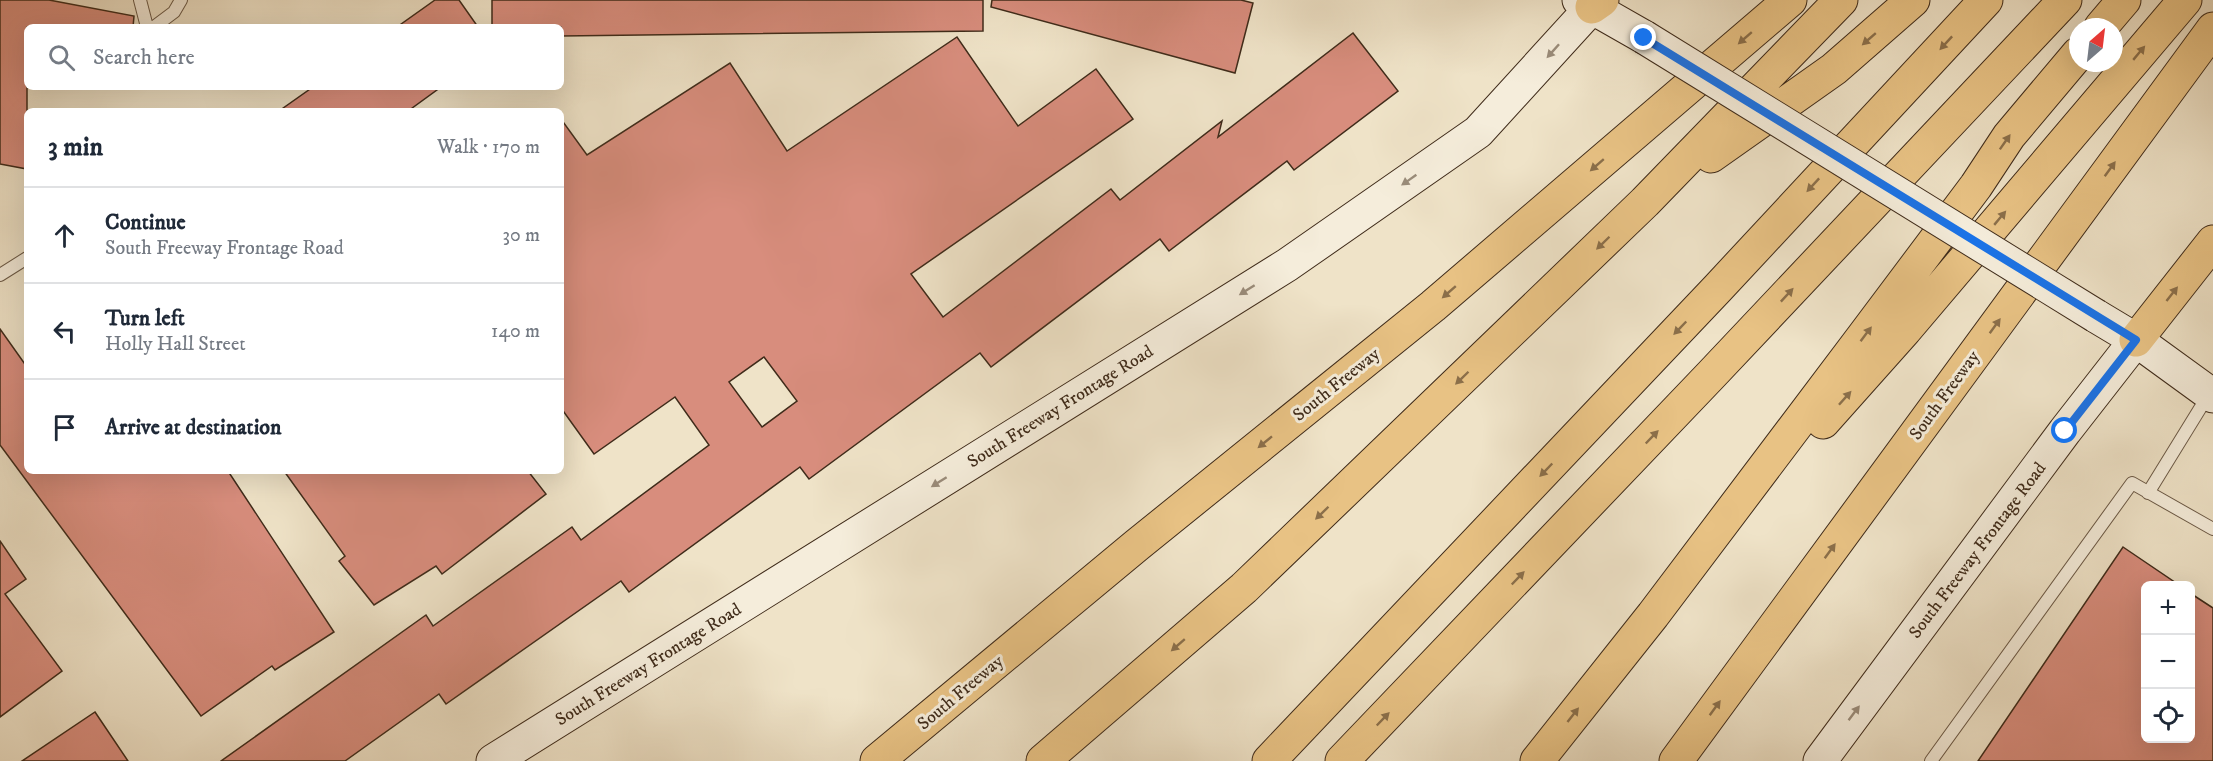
<!DOCTYPE html>
<meta charset="utf-8">
<style>
body{margin:0;font-family:"IM FELL DW Pica",serif;background:#f2f2f3;color:#1f2937}
.controls{position:absolute;right:18px;bottom:18px;display:grid;overflow:hidden;border-radius:9px;box-shadow:0 6px 24px #0002}
.controls button{width:54px;height:54px;display:grid;place-items:center;padding:0;border:0;border-bottom:2px solid #e0e1e3;background:#fff;color:#1f2937;font:30px sans-serif}
.compass{position:absolute;left:2069px;top:18px;width:54px;height:54px;border-radius:50%;background:#fff;box-shadow:0 6px 24px #0002;rotate:28deg}
.stop{position:absolute;width:18px;height:18px;margin:-14px;border:4px solid #1a73e8;border-radius:50%;background:#fff}
.stop.end{background:#1a73e8;border-color:#fff;box-shadow:0 2px 6px #0008}
.list{margin:0;padding:0;list-style:none}
h2{display:flex;justify-content:space-between;align-items:center;height:78px;margin:0;padding:0 24px;font-size:26px}
h2 small{font-size:20px;font-weight:400;color:#747a83}
.list li{display:grid;grid-template-columns:39px 1fr auto;gap:18px;align-items:center;box-sizing:border-box;height:96px;padding:0 24px;border-top:2px solid #e0e1e3}
.list b{display:block;font-size:22px;white-space:nowrap}
.list p{margin:0;font-size:20px;white-space:nowrap;color:#747a83}
.list em{font-size:20px;font-style:normal;color:#747a83}
.icon{flex:none;width:33px;height:33px;fill:none;stroke:currentColor;stroke-width:2;stroke-linecap:round;stroke-linejoin:round}
.map{position:relative;flex:none;width:2213px;height:761px;overflow:hidden}
.search{position:absolute;background:#fff;box-shadow:0 6px 24px #0002;left:24px;top:24px;width:540px;height:66px;display:flex;align-items:center;gap:15px;box-sizing:border-box;padding:0 21px;border-radius:9px;color:#747a83;font-size:22px}
.panel{position:absolute;background:#fff;box-shadow:0 6px 24px #0002;left:24px;top:108px;width:540px;height:366px;border-radius:9px}
.map>svg:first-child{display:block}
</style>
<div class="map">
<svg width="2213" height="761" viewBox="0 0 2213 761">
<rect width="100%" height="100%" fill="#efe3c8"/>
<filter id="stains"><feTurbulence type="fractalNoise" baseFrequency=".00333" numOctaves="4"/><feColorMatrix values="0 0 0 0 .2 0 0 0 0 .09 0 0 0 0 .02 0 0 0 .5 -.17"/></filter>
<radialGradient id="worn" r=".72"><stop offset=".6" stop-color="#630" stop-opacity="0"/><stop offset="1" stop-color="#630" stop-opacity=".3"/></radialGradient>
<path fill="#d88d7d" stroke="#3f2b1a" stroke-width="1.5" fill-rule="evenodd" d="M 0,0 L 49,0 L 134,16 L 133,27 L 27,27 L 27,169 L 0,164 Z
M 435,0 L 459,0 L 478,27 L 397,27 Z
M 492,0 L 983,0 L 983,31 L 561,36 L 561,27 L 492,27 Z
M 992,0 L 1241,0 L 1253,3 L 1235,73 L 991,7 Z
M 1353,33 L 1398,91 L 1294,170 L 1287,161 L 1169,251 L 1160,239 L 991,367 L 980,353 L 809,479 L 800,467 L 629,592 L 621,581 L 446,704 L 439,694 L 345,761 L 221,761 L 426,615 L 433,626 L 572,527 L 581,540 L 709,445 L 675,397 L 594,454 L 561,408 L 561,119 L 587,155 L 730,63 L 787,151 L 957,37 L 1018,126 L 1096,69 L 1133,119 L 911,274 L 943,317 L 1111,189 L 1120,200 L 1222,121 L 1218,137 ZM 764,357 L 797,401 L 762,427 L 729,382 Z
M 313,87 L 441,87 L 408,111 L 279,111 Z
M 0,329 L 27,367 L 27,471 L 228,471 L 334,632 L 275,670 L 272,666 L 201,716 L 0,445 Z
M 284,471 L 528,471 L 546,494 L 442,574 L 436,566 L 374,605 L 339,561 L 345,556 Z
M 0,541 L 26,579 L 5,594 L 62,671 L 0,717 Z
M 2123,547 L 2179,585 L 2145,585 L 2145,738 L 2190,738 L 2190,593 L 2213,608 L 2213,761 L 1978,761 Z
M 95,712 L 128,761 L 22,761 Z"/>
<g fill="none" stroke-linecap="round" stroke-linejoin="round">
<g stroke="#6b5946" stroke-width="14">
<path id="lane" d="M 140,0 L 147,27
M 154,27 L 174,12 L 181,0
M 0,275 L 27,258
M 2148,493 L 2209,394
M 1931,761 L 2132,483 L 2213,529"/>
</g>
<g stroke="#3f2b1a" stroke-width="35">
<path id="secondary" d="M 1579,0 L 1644,37
M 2096,316 L 2136,340 L 2213,396
M 493,761 L 1287,265 L 1478,132 L 1592,7
M 1820,761 L 2065,431 L 2136,340"/>
</g>
<g stroke="#3f2b1a" stroke-width="35">
<path id="highway" d="M 1592,7 L 1602,0
M 2101,27 L 2124,0
M 1711,156 L 1834,69 L 1913,0
M 2136,340 L 2213,242
M 1823,422 L 1905,330 L 2185,0
M 877,761 L 1137,545 L 1433,306 L 1790,0
M 1043,761 L 1244,588 L 1645,202 L 1841,0
M 1269,761 L 1718,288 L 1986,0
M 1342,761 L 1711,375 L 2065,0
M 1537,761 L 1653,615 L 1865,334 L 1976,186 L 2009,136 L 2078,54
M 1676,761 L 2213,29"/>
</g>
<use href="#lane" stroke="#f5eddb" stroke-width="12"/>
<use href="#secondary" stroke="#f5eddb" stroke-width="33"/>
<use href="#highway" stroke="#e8c284" stroke-width="33"/>
<g stroke="#3f2b1a" stroke-width="35" stroke-linecap="butt">
<path id="secondary-bridge" d="M 1644,37 L 2096,316"/>
</g>
<use href="#secondary-bridge" stroke="#f5eddb" stroke-width="33"/>
</g>
<defs><path id="oneway-solid" d="M-6-.8H1V-3.2L6.5 0L1 3.2V.8H-6Z" transform="scale(1.5)"/></defs>
<g fill="#8b6f4a">
<use href="#oneway-solid" transform="translate(1745 38) rotate(139)"/>
<use href="#oneway-solid" transform="translate(1869 39) rotate(139)"/>
<use href="#oneway-solid" transform="translate(1946 43) rotate(133)"/>
<use href="#oneway-solid" transform="translate(2139 53) rotate(-50)"/>
<use href="#oneway-solid" transform="translate(2005 142) rotate(-55)"/>
<use href="#oneway-solid" transform="translate(1597 165) rotate(139)"/>
<use href="#oneway-solid" transform="translate(2110 169) rotate(-54)"/>
<use href="#oneway-solid" transform="translate(1813 185) rotate(133)"/>
<use href="#oneway-solid" transform="translate(2000 218) rotate(-50)"/>
<use href="#oneway-solid" transform="translate(1603 243) rotate(136)"/>
<use href="#oneway-solid" transform="translate(1449 292) rotate(139)"/>
<use href="#oneway-solid" transform="translate(2172 294) rotate(-52)"/>
<use href="#oneway-solid" transform="translate(1787 295) rotate(-47)"/>
<use href="#oneway-solid" transform="translate(1995 326) rotate(-54)"/>
<use href="#oneway-solid" transform="translate(1680 328) rotate(134)"/>
<use href="#oneway-solid" transform="translate(1866 334) rotate(-53)"/>
<use href="#oneway-solid" transform="translate(1462 378) rotate(136)"/>
<use href="#oneway-solid" transform="translate(1845 398) rotate(-48)"/>
<use href="#oneway-solid" transform="translate(1652 437) rotate(-46)"/>
<use href="#oneway-solid" transform="translate(1265 442) rotate(141)"/>
<use href="#oneway-solid" transform="translate(1546 470) rotate(134)"/>
<use href="#oneway-solid" transform="translate(1322 513) rotate(136)"/>
<use href="#oneway-solid" transform="translate(1830 551) rotate(-54)"/>
<use href="#oneway-solid" transform="translate(1518 578) rotate(-46)"/>
<use href="#oneway-solid" transform="translate(1178 645) rotate(139)"/>
<use href="#oneway-solid" transform="translate(1715 708) rotate(-54)"/>
<use href="#oneway-solid" transform="translate(1573 715) rotate(-52)"/>
<use href="#oneway-solid" transform="translate(1383 719) rotate(-46)"/>
</g>
<g fill="#9a8c7a">
<use href="#oneway-solid" transform="translate(1553 51) rotate(132)"/>
<use href="#oneway-solid" transform="translate(1409 180) rotate(145)"/>
<use href="#oneway-solid" transform="translate(1247 290) rotate(148)"/>
<use href="#oneway-solid" transform="translate(939 482) rotate(148)"/>
<use href="#oneway-solid" transform="translate(1854 713) rotate(-53)"/>
</g>
<g fill="none" stroke-linecap="round" stroke-linejoin="round">
<path stroke="#1a73e8" stroke-width="8" d="M 1644,38 L 2136,340 L 2065,431"/>
</g>
<g text-anchor="middle" stroke-width="6" stroke-linejoin="round" paint-order="stroke">
<g font-size="18" fill="#3f2b1a" stroke="#f5eddb">
<text transform="translate(1336 384) rotate(-39)" y="6">South Freeway</text>
<text transform="translate(1944 395) rotate(-54)" y="6">South Freeway</text>
<text transform="translate(1060 406) rotate(-32)" y="6">South Freeway Frontage Road</text>
<text transform="translate(1977 550) rotate(-53)" y="6">South Freeway Frontage Road</text>
<text transform="translate(648 664) rotate(-32)" y="6">South Freeway Frontage Road</text>
<text transform="translate(960 692) rotate(-40)" y="6">South Freeway</text>
</g>
</g>
<rect width="100%" height="100%" filter="url(#stains)"/>
<rect width="100%" height="100%" fill="url(#worn)"/>
</svg>
<div class="controls">
<button>+</button>
<button>−</button>
<button><svg class="icon" aria-label="locate" viewBox="0 0 24 24"><circle cx="12" cy="12" r="6"/><path d="M12 2v4M12 18v4M2 12h4M18 12h4"/></svg></button>
</div>
<svg class="compass" viewBox="-18 -18 36 36"><path d="M0-13l5 13h-10z" fill="#e53935"/><path d="M0 13l5-13h-10z" fill="#747a83"/></svg>
<div class="stop" style="left:2065px;top:431px"></div>
<div class="stop end" style="left:1644px;top:38px"></div>
<div class="search"><svg class="icon" aria-label="search" viewBox="0 0 24 24"><circle cx="10" cy="10" r="6"/><path d="M15 15l6 6"/></svg>Search here</div>
<section class="panel">
<h2>3 min<small>Walk · 170 m</small></h2>
<ul class="list">
<li><svg class="icon" aria-label="ahead" viewBox="0 0 24 24"><path d="M12 20V5M6 11l6-6 6 6"/></svg><div><b>Continue</b><p>South Freeway Frontage Road</p></div><em>30 m</em></li>
<li><svg class="icon" aria-label="left" viewBox="0 0 24 24"><path d="M17 20v-9H6M10 6l-5 5 5 5"/></svg><div><b>Turn left</b><p>Holly Hall Street</p></div><em>140 m</em></li>
<li><svg class="icon" aria-label="arrive" viewBox="0 0 24 24"><path d="M6 21V4h12l-3 4 3 4H6"/></svg><div><b>Arrive at destination</b></div></li>
</ul>
</section>
</div>
